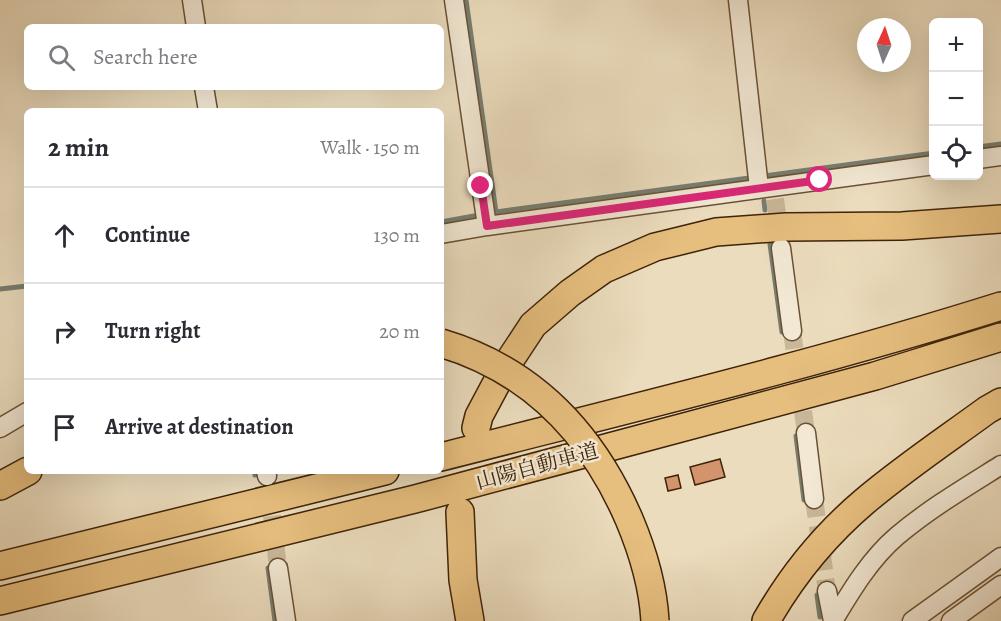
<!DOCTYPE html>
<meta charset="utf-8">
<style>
body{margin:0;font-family:Alegreya,"Noto Serif JP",serif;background:#f7f7f7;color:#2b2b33}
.controls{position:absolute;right:18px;top:18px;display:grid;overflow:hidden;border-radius:9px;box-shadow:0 6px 24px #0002}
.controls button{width:54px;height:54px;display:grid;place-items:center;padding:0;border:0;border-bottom:2px solid #e1e1e2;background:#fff;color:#2b2b33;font:30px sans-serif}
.compass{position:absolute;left:857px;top:18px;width:54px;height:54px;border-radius:50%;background:#fff;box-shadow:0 6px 24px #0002;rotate:3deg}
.stop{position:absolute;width:18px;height:18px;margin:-14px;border:4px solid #db2777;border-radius:50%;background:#fff}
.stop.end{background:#db2777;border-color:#fff;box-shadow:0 2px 6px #0008}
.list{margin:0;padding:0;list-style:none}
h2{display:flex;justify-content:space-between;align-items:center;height:78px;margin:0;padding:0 24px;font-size:26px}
h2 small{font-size:20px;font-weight:400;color:#7c7c81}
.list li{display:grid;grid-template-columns:39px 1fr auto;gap:18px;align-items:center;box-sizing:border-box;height:96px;padding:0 24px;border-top:2px solid #e1e1e2}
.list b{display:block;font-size:22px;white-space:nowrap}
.list em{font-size:20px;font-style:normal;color:#7c7c81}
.icon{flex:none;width:33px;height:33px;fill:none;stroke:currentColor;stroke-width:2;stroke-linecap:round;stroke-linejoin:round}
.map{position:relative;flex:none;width:1001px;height:621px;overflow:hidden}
.search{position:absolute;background:#fff;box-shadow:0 6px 24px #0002;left:24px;top:24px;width:420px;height:66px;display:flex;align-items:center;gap:15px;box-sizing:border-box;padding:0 21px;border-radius:9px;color:#7c7c81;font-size:22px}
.panel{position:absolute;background:#fff;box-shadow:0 6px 24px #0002;left:24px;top:108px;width:420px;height:366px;border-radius:9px}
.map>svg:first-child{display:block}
</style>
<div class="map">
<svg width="1001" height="621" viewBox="0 0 1001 621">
<rect width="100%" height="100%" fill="#ebdcbd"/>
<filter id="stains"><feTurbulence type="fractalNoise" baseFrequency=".00333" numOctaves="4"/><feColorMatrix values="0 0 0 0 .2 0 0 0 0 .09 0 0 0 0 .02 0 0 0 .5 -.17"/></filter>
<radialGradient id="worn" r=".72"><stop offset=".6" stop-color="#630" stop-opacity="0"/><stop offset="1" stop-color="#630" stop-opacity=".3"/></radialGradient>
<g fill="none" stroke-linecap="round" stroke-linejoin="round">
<path stroke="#767e72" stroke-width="5" d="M 466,0 L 496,212
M 978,147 L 1001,144
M 764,201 L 765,210
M 441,222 L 496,212 L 934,153
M 770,244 L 782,332
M 0,289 L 27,286
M 796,436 L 804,500
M 255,471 L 255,475
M 268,568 L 275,621
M 817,595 L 820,617"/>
</g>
<path fill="#d3946d" stroke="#3f2308" stroke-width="1.5" d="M 720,459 L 725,477 L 695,485 L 690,467 Z
M 678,475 L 681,488 L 668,491 L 665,478 Z"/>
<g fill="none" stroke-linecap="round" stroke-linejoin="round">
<path stroke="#c9b799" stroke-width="18" stroke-dasharray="18 9" stroke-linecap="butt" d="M 775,199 L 780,237
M 792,331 L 806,433
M 269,489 L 278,568
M 814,499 L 827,591"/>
<g stroke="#6a5135" stroke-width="21">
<path id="minor" d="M 192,0 L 196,27
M 454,0 L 487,226
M 738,0 L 759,188
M 204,87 L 208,111
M 978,159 L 1001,156
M 441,234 L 487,226 L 934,165
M 781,248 L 792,331
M 0,428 L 27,412
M 806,433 L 814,499
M 266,471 L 267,476
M 278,568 L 286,621
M 827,591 L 833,621
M 833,621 C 851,591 870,559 897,536 C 929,509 966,487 1001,465
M 912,621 L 1001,557
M 951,621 L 1001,585"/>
</g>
<g stroke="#3f2308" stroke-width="30">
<path id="highway" d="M 476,428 L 479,416 L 504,369 L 533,325 L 570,293 L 604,269 L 655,247 L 716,232 L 786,227 L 902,226 L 1001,219
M 441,457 C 628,409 817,364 1001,306
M 0,486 L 28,471
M 460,512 L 463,580 L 470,621
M 0,566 L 385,471
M 0,601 L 415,499 L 875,376 L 1001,337
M 766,621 C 791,577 826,534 865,501 C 904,468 946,440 987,410 L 1001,402"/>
</g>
<use href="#minor" stroke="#f2e8d4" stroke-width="18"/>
<use href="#highway" stroke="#e6be7e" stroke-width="27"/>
<g stroke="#3f2308" stroke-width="30" stroke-linecap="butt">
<path id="highway-bridge" d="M 441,343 C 532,370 592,434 629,519 C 643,552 653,585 655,621"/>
</g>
<use href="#highway-bridge" stroke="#e6be7e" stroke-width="27"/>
</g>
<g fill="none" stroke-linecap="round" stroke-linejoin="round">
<path stroke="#db2777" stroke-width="8" d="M 481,186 L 487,226 L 820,180"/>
</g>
<g text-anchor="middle" stroke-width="5" stroke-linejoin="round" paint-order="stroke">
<g font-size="21" fill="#3f2308" stroke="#f2e8d4">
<text transform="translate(537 466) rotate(-15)" y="7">山陽自動車道</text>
</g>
</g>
<rect width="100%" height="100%" filter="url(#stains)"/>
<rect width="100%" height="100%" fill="url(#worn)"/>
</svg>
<div class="controls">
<button>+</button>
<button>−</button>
<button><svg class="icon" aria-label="locate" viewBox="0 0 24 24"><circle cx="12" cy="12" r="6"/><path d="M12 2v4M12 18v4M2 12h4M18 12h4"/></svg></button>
</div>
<svg class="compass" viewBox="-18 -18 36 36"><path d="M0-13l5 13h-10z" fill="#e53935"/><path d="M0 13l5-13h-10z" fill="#7c7c81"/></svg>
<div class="stop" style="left:820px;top:180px"></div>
<div class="stop end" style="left:481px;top:186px"></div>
<div class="search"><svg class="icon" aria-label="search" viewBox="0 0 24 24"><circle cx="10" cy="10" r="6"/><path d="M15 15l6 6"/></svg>Search here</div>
<section class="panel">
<h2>2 min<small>Walk · 150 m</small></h2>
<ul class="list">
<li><svg class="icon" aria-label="ahead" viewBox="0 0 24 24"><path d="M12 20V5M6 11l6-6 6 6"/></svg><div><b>Continue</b></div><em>130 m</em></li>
<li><svg class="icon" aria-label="right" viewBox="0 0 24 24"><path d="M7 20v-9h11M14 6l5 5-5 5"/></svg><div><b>Turn right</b></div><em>20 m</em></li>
<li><svg class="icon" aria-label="arrive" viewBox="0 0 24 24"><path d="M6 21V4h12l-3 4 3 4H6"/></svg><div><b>Arrive at destination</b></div></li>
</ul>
</section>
</div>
